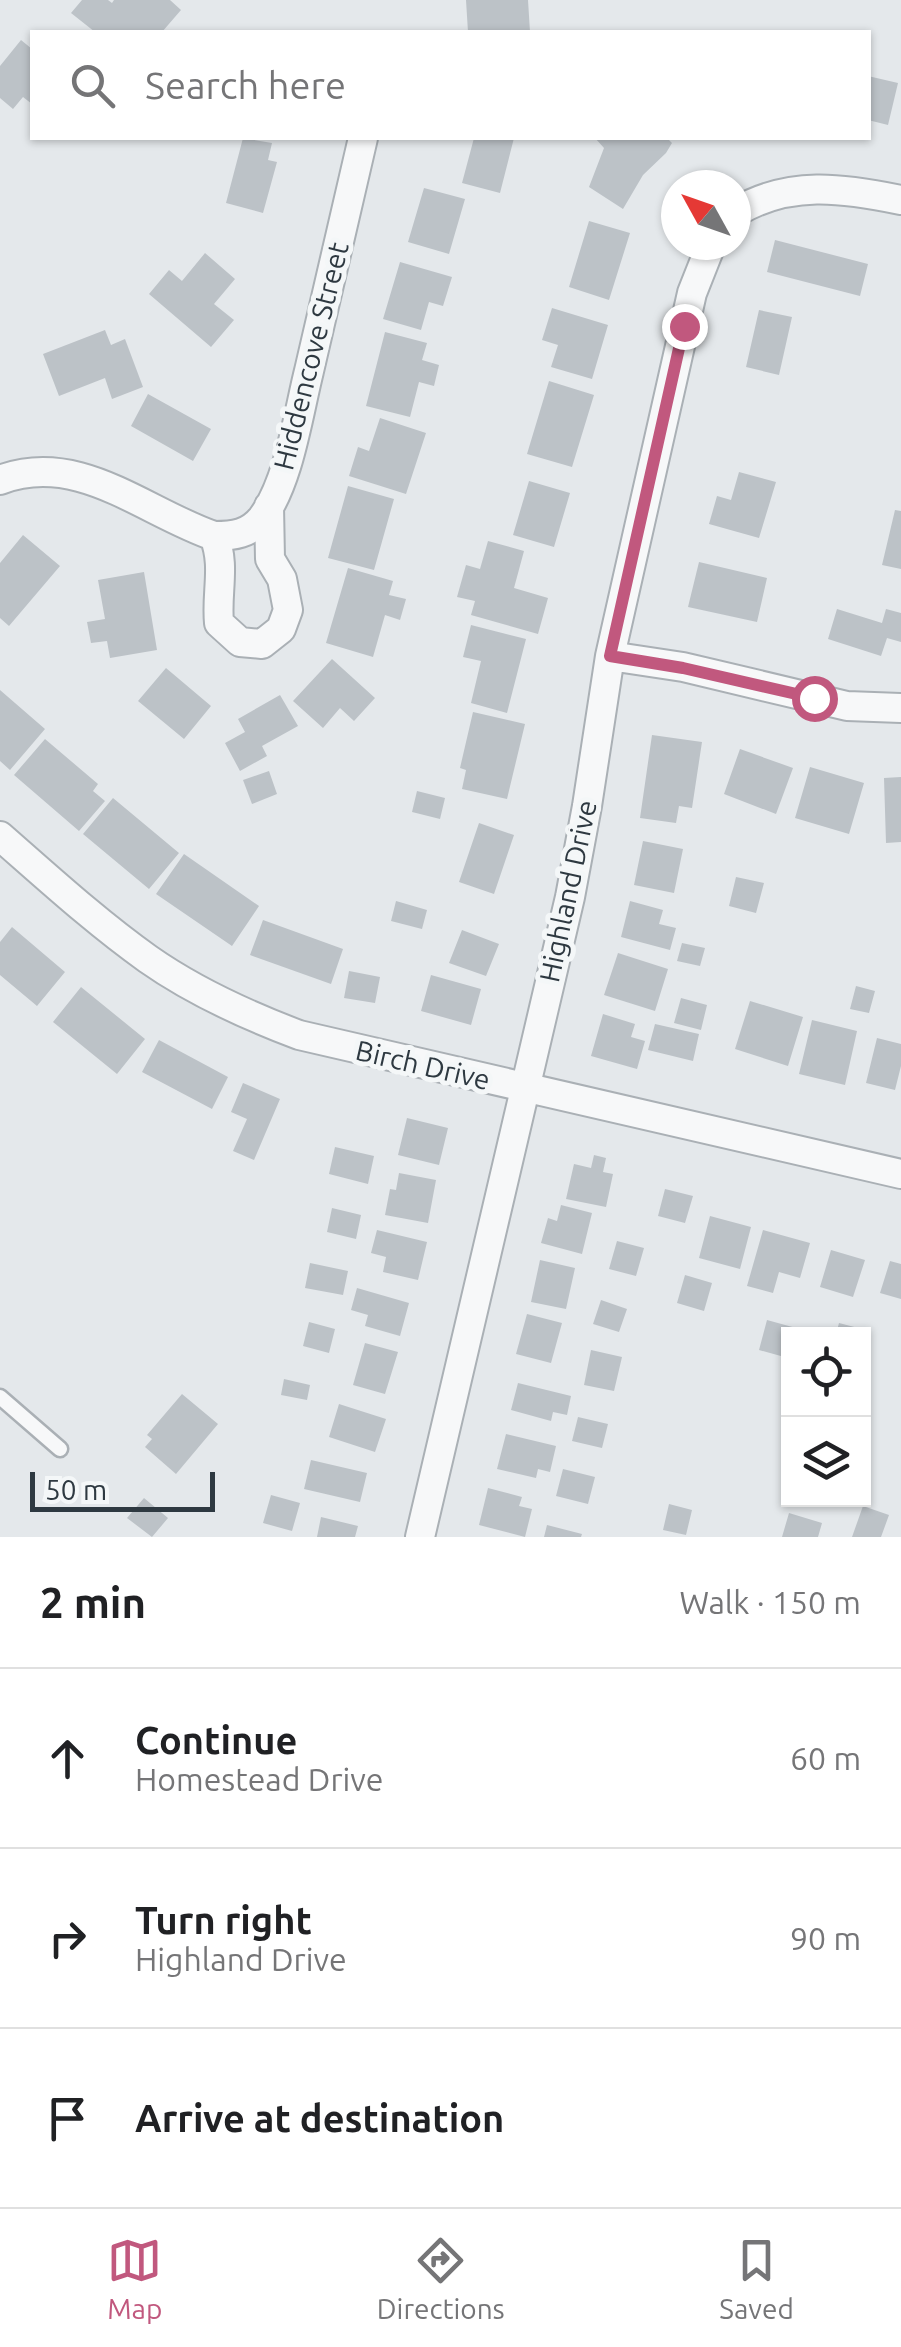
<!DOCTYPE html>
<meta charset="utf-8">
<style>
body{margin:0;font-family:Ubuntu,sans-serif;background:#f6f6f6;color:#202124}
.controls{position:absolute;right:30px;bottom:30px;display:grid;overflow:hidden;border-radius:0px;box-shadow:0 2px 8px #0004}
.controls button{width:90px;height:90px;display:grid;place-items:center;padding:0;border:0;border-bottom:2px solid #e0e0e0;background:#fff;color:#202124;font:50px sans-serif}
.compass{position:absolute;left:661px;top:170px;width:90px;height:90px;border-radius:50%;background:#fff;box-shadow:0 2px 8px #0004;rotate:310deg}
.scale{position:absolute;left:30px;bottom:25px;width:185px;box-sizing:border-box;padding-left:10px;border:5px solid #2e3941;border-top:0;font-size:28px;line-height:35px;white-space:nowrap;color:#2e3941;-webkit-text-stroke:8px #f4f7f8;paint-order:stroke}
.stop{position:absolute;width:30px;height:30px;margin:-22px;border:8px solid #c1587e;border-radius:50%;background:#fff}
.stop.end{background:#c1587e;border-color:#fff;box-shadow:0 2px 10px #0008}
.list{margin:0;padding:0;list-style:none}
h2{display:flex;justify-content:space-between;align-items:center;height:130px;margin:0;padding:0 40px;font-size:42px}
h2 small{font-size:32px;font-weight:400;color:#757577}
.list li{display:grid;grid-template-columns:65px 1fr auto;gap:30px;align-items:center;box-sizing:border-box;height:180px;padding:0 40px;border-top:2px solid #e0e0e0}
.list b{display:block;font-size:38px;white-space:nowrap}
.list p{margin:0;font-size:32px;white-space:nowrap;color:#757577}
.list em{font-size:32px;font-style:normal;color:#757577}
.icon{flex:none;width:55px;height:55px;fill:none;stroke:currentColor;stroke-width:2;stroke-linecap:round;stroke-linejoin:round}
.map{position:relative;flex:none;width:901px;height:1537px;overflow:hidden}
.search{position:absolute;background:#fff;box-shadow:0 2px 8px #0004;left:30px;right:30px;top:30px;height:110px;display:flex;align-items:center;gap:25px;box-sizing:border-box;padding:0 35px;border-radius:0px;color:#757577;font-size:38px}
.sheet{height:670px;background:#fff}
nav{display:flex;justify-content:space-around;align-items:center;box-sizing:border-box;height:140px;border-top:2px solid #e0e0e0;background:#fff;font-size:28px;color:#757577}
nav a{display:grid;justify-items:center;gap:5px}
nav .on{color:#c1587e}
.map>svg:first-child{display:block}
</style>
<div class="map">
<svg width="901" height="1537" viewBox="0 0 901 1537">
<rect width="100%" height="100%" fill="#e4e8eb"/>
<path fill="#bcc2c7" d="M 82,0 L 108,0 L 112,3 L 114,0 L 170,0 L 181,10 L 162,32 L 95,32 L 71,13 Z
M 466,0 L 528,0 L 530,32 L 468,32 Z
M 21,40 L 32,49 L 32,104 L 23,97 L 13,109 L 0,98 L 0,66 Z
M 868,76 L 898,83 L 888,125 L 868,120 Z
M 243,138 L 272,143 L 268,160 L 277,162 L 263,213 L 226,203 Z
M 474,138 L 514,138 L 500,193 L 462,183 Z
M 595,138 L 667,138 L 672,143 L 666,153 L 643,175 L 623,209 L 589,187 L 604,148 Z
M 424,188 L 465,199 L 449,254 L 408,242 Z
M 589,221 L 630,233 L 609,300 L 569,287 Z
M 775,240 L 868,264 L 860,296 L 767,272 Z
M 205,253 L 235,279 L 214,304 L 234,320 L 211,347 L 149,294 L 169,270 L 182,281 Z
M 400,262 L 452,277 L 443,306 L 429,302 L 421,330 L 383,319 Z
M 552,308 L 608,325 L 592,379 L 551,367 L 558,345 L 542,340 Z
M 759,310 L 792,317 L 779,375 L 746,367 Z
M 105,330 L 111,345 L 125,339 L 143,387 L 112,399 L 105,378 L 59,396 L 43,354 Z
M 385,332 L 427,343 L 422,360 L 439,365 L 434,386 L 419,382 L 410,417 L 366,406 Z
M 549,381 L 594,395 L 572,467 L 527,454 Z
M 148,394 L 211,429 L 193,461 L 131,426 Z
M 380,418 L 426,433 L 406,494 L 349,476 L 358,447 L 369,451 Z
M 739,472 L 776,482 L 759,538 L 709,524 L 717,496 L 731,500 Z
M 529,481 L 570,493 L 554,547 L 513,535 Z
M 348,486 L 394,499 L 374,570 L 328,558 Z
M 895,510 L 901,511 L 901,569 L 882,565 Z
M 23,535 L 60,566 L 9,626 L 0,618 L 0,563 Z
M 488,541 L 524,551 L 514,588 L 548,598 L 538,634 L 471,615 L 475,601 L 457,597 L 466,565 L 480,569 Z
M 699,562 L 767,578 L 757,622 L 688,607 Z
M 348,568 L 393,581 L 389,595 L 406,599 L 400,620 L 385,615 L 373,657 L 326,643 Z
M 144,572 L 157,650 L 110,658 L 107,641 L 91,643 L 87,622 L 105,619 L 98,580 Z
M 837,609 L 882,623 L 886,609 L 901,613 L 901,642 L 887,638 L 881,656 L 828,639 Z
M 471,625 L 526,639 L 507,713 L 471,703 L 481,661 L 463,657 Z
M 332,659 L 375,698 L 354,721 L 340,708 L 323,728 L 293,701 Z
M 166,668 L 211,706 L 184,739 L 138,701 Z
M 0,690 L 45,729 L 10,770 L 0,761 Z
M 280,695 L 298,726 L 262,746 L 267,756 L 240,771 L 225,743 L 245,732 L 238,719 Z
M 473,712 L 525,724 L 507,799 L 462,789 L 466,770 L 460,768 Z
M 652,735 L 702,742 L 692,808 L 679,806 L 676,823 L 640,818 Z
M 45,739 L 98,784 L 93,791 L 105,801 L 79,831 L 14,775 Z
M 740,749 L 793,768 L 776,814 L 724,794 Z
M 810,767 L 864,783 L 849,834 L 795,818 Z
M 269,771 L 277,794 L 252,804 L 243,780 Z
M 901,777 L 901,842 L 886,843 L 884,778 Z
M 417,791 L 445,798 L 440,819 L 412,812 Z
M 113,798 L 179,853 L 149,889 L 83,834 Z
M 479,823 L 514,835 L 494,894 L 459,882 Z
M 643,841 L 683,849 L 674,893 L 634,885 Z
M 184,854 L 259,906 L 232,946 L 156,894 Z
M 736,877 L 764,883 L 756,913 L 729,906 Z
M 396,901 L 427,910 L 422,929 L 391,921 Z
M 630,901 L 663,910 L 659,924 L 676,928 L 670,950 L 621,937 Z
M 263,920 L 343,949 L 331,984 L 250,955 Z
M 12,927 L 65,972 L 37,1006 L 0,975 L 0,942 Z
M 462,930 L 499,944 L 486,976 L 449,963 Z
M 682,943 L 705,948 L 700,966 L 677,961 Z
M 618,953 L 668,969 L 655,1011 L 604,995 Z
M 349,971 L 380,977 L 375,1003 L 344,998 Z
M 431,975 L 481,989 L 471,1025 L 421,1011 Z
M 856,986 L 875,991 L 869,1013 L 850,1009 Z
M 81,987 L 145,1039 L 117,1074 L 53,1022 Z
M 681,998 L 707,1005 L 701,1030 L 674,1023 Z
M 750,1001 L 803,1017 L 788,1066 L 735,1049 Z
M 603,1014 L 635,1024 L 631,1037 L 645,1041 L 637,1069 L 591,1056 Z
M 812,1020 L 857,1031 L 845,1085 L 799,1074 Z
M 655,1024 L 699,1034 L 693,1061 L 648,1050 Z
M 877,1038 L 901,1044 L 901,1066 L 895,1090 L 866,1083 Z
M 159,1040 L 228,1077 L 212,1109 L 142,1072 Z
M 243,1083 L 280,1099 L 254,1160 L 233,1151 L 247,1119 L 231,1112 Z
M 407,1118 L 448,1128 L 439,1165 L 398,1155 Z
M 335,1147 L 374,1156 L 368,1184 L 329,1174 Z
M 594,1155 L 606,1158 L 603,1172 L 613,1174 L 606,1207 L 566,1199 L 574,1164 L 591,1168 Z
M 399,1173 L 436,1180 L 428,1223 L 385,1215 L 390,1189 L 396,1190 Z
M 665,1189 L 693,1196 L 685,1223 L 658,1216 Z
M 561,1205 L 592,1213 L 582,1254 L 541,1243 L 548,1218 L 557,1221 Z
M 332,1208 L 361,1215 L 356,1239 L 327,1232 Z
M 710,1216 L 751,1227 L 740,1269 L 699,1258 Z
M 377,1230 L 427,1242 L 418,1280 L 383,1272 L 386,1257 L 371,1253 Z
M 763,1230 L 810,1243 L 800,1278 L 779,1272 L 773,1293 L 747,1286 Z
M 617,1241 L 644,1248 L 636,1276 L 609,1269 Z
M 831,1250 L 865,1260 L 853,1297 L 820,1287 Z
M 540,1260 L 575,1268 L 566,1309 L 531,1302 Z
M 890,1261 L 901,1264 L 901,1299 L 880,1293 Z
M 310,1263 L 348,1271 L 343,1295 L 305,1288 Z
M 685,1275 L 712,1283 L 704,1311 L 677,1303 Z
M 357,1288 L 409,1303 L 400,1336 L 365,1326 L 368,1315 L 351,1310 Z
M 601,1300 L 627,1309 L 619,1332 L 593,1324 Z
M 527,1314 L 562,1323 L 551,1363 L 516,1354 Z
M 767,1320 L 796,1328 L 794,1334 L 788,1334 L 788,1358 L 759,1350 Z
M 309,1322 L 335,1329 L 329,1353 L 303,1346 Z
M 839,1323 L 862,1329 L 860,1334 L 836,1334 Z
M 365,1343 L 398,1352 L 385,1394 L 353,1385 Z
M 591,1350 L 622,1357 L 614,1391 L 584,1385 Z
M 284,1379 L 310,1385 L 307,1400 L 281,1395 Z
M 518,1383 L 571,1396 L 567,1415 L 553,1412 L 551,1421 L 511,1410 Z
M 182,1394 L 218,1424 L 176,1474 L 145,1447 L 152,1439 L 147,1435 Z
M 339,1404 L 386,1419 L 375,1452 L 329,1437 Z
M 578,1417 L 608,1424 L 602,1448 L 572,1441 Z
M 506,1434 L 556,1446 L 550,1472 L 538,1469 L 536,1478 L 497,1469 Z
M 311,1460 L 367,1473 L 360,1502 L 304,1489 Z
M 563,1469 L 595,1477 L 588,1504 L 556,1496 Z
M 488,1488 L 522,1497 L 519,1506 L 532,1509 L 525,1537 L 479,1525 Z
M 271,1495 L 300,1503 L 292,1531 L 263,1523 Z
M 144,1498 L 168,1518 L 152,1537 L 127,1518 Z
M 669,1504 L 692,1510 L 686,1535 L 663,1530 Z
M 863,1506 L 889,1515 L 881,1537 L 852,1537 Z
M 789,1513 L 822,1523 L 818,1537 L 782,1537 Z
M 321,1517 L 358,1526 L 355,1537 L 317,1537 Z
M 547,1525 L 582,1534 L 581,1537 L 544,1537 Z"/>
<g fill="none" stroke-linecap="round" stroke-linejoin="round">
<g stroke="#aab0b5" stroke-width="19">
<path id="lane" d="M 0,1397 L 60,1449"/>
</g>
<g stroke="#aab0b5" stroke-width="32">
<path id="street" d="M 736,212 C 789,180 843,188 901,200
M 0,480 C 78,450 144,512 214,536 C 234,536 249,534 262,518 C 289,482 298,415 309,371 C 327,293 345,215 363,138
M 214,536 C 226,566 216,592 219,623 L 240,642 L 262,644 L 281,629 L 288,610 L 282,579 L 270,559 L 269,506
M 610,656 L 683,667 L 847,706 L 901,708
M 0,836 C 48,878 96,922 148,959 C 195,992 246,1015 299,1035 L 901,1174
M 420,1537 L 570,897 L 587,806 L 610,656 L 692,293 L 711,245"/>
</g>
<use href="#lane" stroke="#f7f8f9" stroke-width="14"/>
<use href="#street" stroke="#f7f8f9" stroke-width="28"/>
</g>
<g fill="none" stroke-linecap="round" stroke-linejoin="round">
<path stroke="#c1587e" stroke-width="12" d="M 684,326 L 610,656 L 683,668 L 814,698"/>
</g>
<g text-anchor="middle" stroke-width="10" stroke-linejoin="round" paint-order="stroke">
<g font-size="28" fill="#2e3941" stroke="#f4f7f8">
<text transform="translate(311 356) rotate(-76)" y="10">Hiddencove Street</text>
<text transform="translate(568 891) rotate(-78)" y="10">Highland Drive</text>
<text transform="translate(423 1065) rotate(13)" y="10">Birch Drive</text>
</g>
</g>
</svg>
<div class="controls">
<button><svg class="icon" aria-label="locate" viewBox="0 0 24 24"><circle cx="12" cy="12" r="6"/><path d="M12 2v4M12 18v4M2 12h4M18 12h4"/></svg></button>
<button><svg class="icon" aria-label="layers" viewBox="0 0 24 24"><path d="M12 4l9 5-9 5-9-5zM3 14l9 5 9-5"/></svg></button>
</div>
<svg class="compass" viewBox="-18 -18 36 36"><path d="M0-13l5 13h-10z" fill="#e53935"/><path d="M0 13l5-13h-10z" fill="#757577"/></svg>
<div class="scale">50 m</div>
<div class="stop" style="left:814px;top:698px"></div>
<div class="stop end" style="left:684px;top:326px"></div>
<div class="search"><svg class="icon" aria-label="search" viewBox="0 0 24 24"><circle cx="10" cy="10" r="6"/><path d="M15 15l6 6"/></svg>Search here</div>
</div>
<section class="sheet">
<h2>2 min<small>Walk · 150 m</small></h2>
<ul class="list">
<li><svg class="icon" aria-label="ahead" viewBox="0 0 24 24"><path d="M12 20V5M6 11l6-6 6 6"/></svg><div><b>Continue</b><p>Homestead Drive</p></div><em>60 m</em></li>
<li><svg class="icon" aria-label="right" viewBox="0 0 24 24"><path d="M7 20v-9h11M14 6l5 5-5 5"/></svg><div><b>Turn right</b><p>Highland Drive</p></div><em>90 m</em></li>
<li><svg class="icon" aria-label="arrive" viewBox="0 0 24 24"><path d="M6 21V4h12l-3 4 3 4H6"/></svg><div><b>Arrive at destination</b></div></li>
</ul>
</section>
<nav>
<a class="on"><svg class="icon" aria-label="map" viewBox="0 0 24 24"><path d="M3 6l6-2 6 2 6-2v14l-6 2-6-2-6 2zM9 4v14M15 6v14"/></svg>Map</a>
<a><svg class="icon" aria-label="directions" viewBox="0 0 24 24"><path d="M12 3l9 9-9 9-9-9zM9 14v-3h6M13 9l2 2-2 2"/></svg>Directions</a>
<a><svg class="icon" aria-label="saved" viewBox="0 0 24 24"><path d="M7 4h10v16l-5-4-5 4z"/></svg>Saved</a>
</nav>
